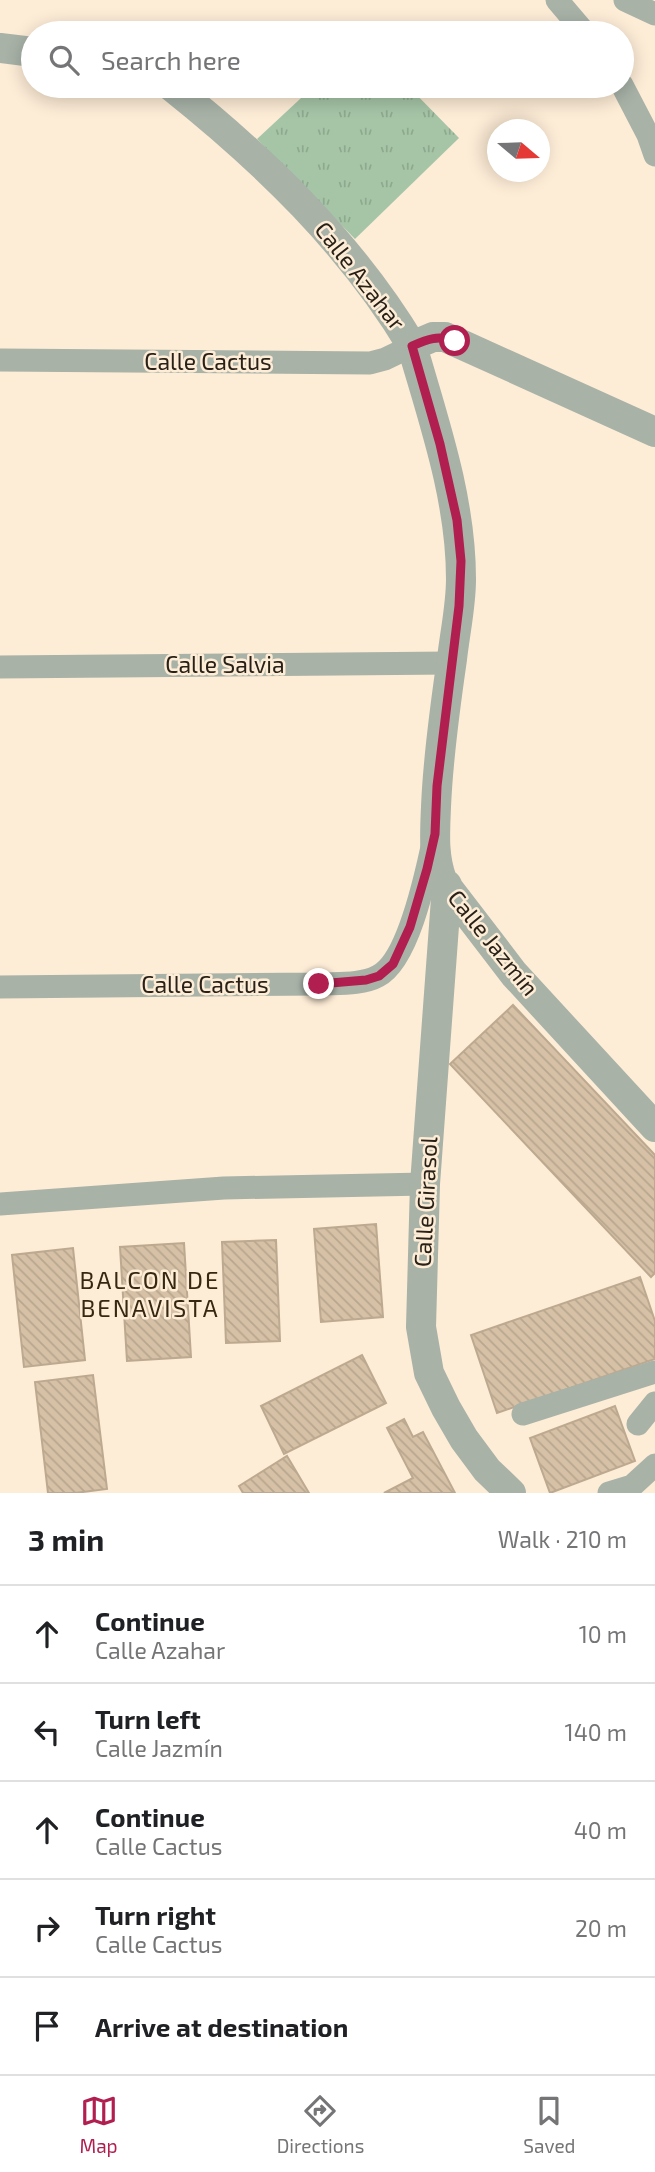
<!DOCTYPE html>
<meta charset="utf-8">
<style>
body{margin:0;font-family:"Exo 2",sans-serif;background:#f2f2f2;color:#202124}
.compass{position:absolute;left:487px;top:119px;width:63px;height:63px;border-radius:50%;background:#fff;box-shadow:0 4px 18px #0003;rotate:109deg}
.stop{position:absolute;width:21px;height:21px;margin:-16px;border:5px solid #b01f50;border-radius:50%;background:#fff}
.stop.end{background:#b01f50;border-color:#fff;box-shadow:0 2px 7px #0008}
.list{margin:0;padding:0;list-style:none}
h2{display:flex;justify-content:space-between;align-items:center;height:91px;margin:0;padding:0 28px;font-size:30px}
h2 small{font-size:23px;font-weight:400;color:#757577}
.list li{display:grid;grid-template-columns:46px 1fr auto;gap:21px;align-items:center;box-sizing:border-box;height:98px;padding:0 28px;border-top:2px solid #e0e0e0}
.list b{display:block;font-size:26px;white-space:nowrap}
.list p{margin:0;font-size:23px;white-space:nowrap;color:#757577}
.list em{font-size:23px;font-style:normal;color:#757577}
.icon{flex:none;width:38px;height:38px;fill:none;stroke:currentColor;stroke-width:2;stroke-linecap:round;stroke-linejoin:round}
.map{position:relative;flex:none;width:655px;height:1493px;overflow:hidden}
.search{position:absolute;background:#fff;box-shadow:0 4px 18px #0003;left:21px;right:21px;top:21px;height:77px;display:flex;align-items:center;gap:18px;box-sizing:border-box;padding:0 24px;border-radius:38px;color:#757577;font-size:26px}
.sheet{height:581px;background:#fff}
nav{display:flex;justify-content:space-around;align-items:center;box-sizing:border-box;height:98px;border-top:2px solid #e0e0e0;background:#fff;font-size:19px;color:#757577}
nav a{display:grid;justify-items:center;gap:4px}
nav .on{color:#b01f50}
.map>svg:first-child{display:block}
</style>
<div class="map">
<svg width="655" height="1493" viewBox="0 0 655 1493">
<defs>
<pattern id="grass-tufts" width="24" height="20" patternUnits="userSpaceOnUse" patternTransform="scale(1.75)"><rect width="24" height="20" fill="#a6c5a7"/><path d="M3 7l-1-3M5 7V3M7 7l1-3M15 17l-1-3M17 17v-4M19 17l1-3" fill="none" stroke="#8fa98f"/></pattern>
<pattern id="building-back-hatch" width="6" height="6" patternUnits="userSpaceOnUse" patternTransform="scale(1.75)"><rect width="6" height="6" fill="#d6c1a6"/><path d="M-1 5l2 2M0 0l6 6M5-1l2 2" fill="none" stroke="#b8a68e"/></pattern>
</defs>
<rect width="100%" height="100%" fill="#fdecd6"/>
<path fill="url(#grass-tufts)" d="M 314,86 L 408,86 L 459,138 L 355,239 L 257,139 Z"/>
<path fill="url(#building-back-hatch)" stroke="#bda98f" stroke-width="2" d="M 513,1005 L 655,1155 L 655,1273 L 651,1277 L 450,1064 Z
M 376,1224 L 383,1317 L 321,1322 L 314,1229 Z
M 276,1240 L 280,1341 L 226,1343 L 222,1242 Z
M 184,1243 L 191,1357 L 127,1361 L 120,1247 Z
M 73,1248 L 85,1360 L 24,1367 L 12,1255 Z
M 640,1277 L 655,1321 L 655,1359 L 497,1413 L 471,1335 Z
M 362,1355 L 386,1403 L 284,1454 L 261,1406 Z
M 93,1375 L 107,1489 L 75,1493 L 48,1493 L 35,1382 Z
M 615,1406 L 635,1461 L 550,1493 L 530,1438 Z
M 404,1419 L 413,1437 L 423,1432 L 455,1493 L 384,1493 L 413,1478 L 387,1428 Z
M 287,1456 L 309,1493 L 243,1493 L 239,1486 Z"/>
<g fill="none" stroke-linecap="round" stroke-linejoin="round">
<path stroke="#a8b2a7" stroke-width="23" d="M 557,0 L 585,33
M 625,0 L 655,14
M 622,85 L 648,135 L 655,155
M 0,360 L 370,363 L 385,359 L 412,346
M 0,667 L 451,663
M 0,987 L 319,984 C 337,983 362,985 378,976 C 408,961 425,879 432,847
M 0,1204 L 224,1188 L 425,1184
M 523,1414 L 655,1372
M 638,1424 L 655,1403
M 609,1493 L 632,1486 L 655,1465"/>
<path stroke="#a8b2a7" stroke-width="30" d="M 0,48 L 33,52
M 171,86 C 264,160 351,244 412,346 L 433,337 L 445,337 L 655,432
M 412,346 C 434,422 461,499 461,579 C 461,606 455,632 452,659 C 445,707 438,757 436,807 C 435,832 433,856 442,880 L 514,974 L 655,1127
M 447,885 L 425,1184 L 421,1327 L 429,1373 L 446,1408 L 464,1439 L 487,1470 L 511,1493"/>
</g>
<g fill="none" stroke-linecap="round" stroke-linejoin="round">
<path stroke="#b01f50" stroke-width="9" d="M 319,984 L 366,980 L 379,976 L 393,964 L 410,927 L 427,869 L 435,834 L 437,786 L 459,606 L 461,561 L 457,520 L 440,444 L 412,346 C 428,339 438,335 455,341"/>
</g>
<g text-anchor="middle" stroke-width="5" stroke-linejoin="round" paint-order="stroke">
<g font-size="23" fill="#292117" stroke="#fdecd6">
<text transform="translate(360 276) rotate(52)" y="8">Calle Azahar</text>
<text x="208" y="370">Calle Cactus</text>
<text x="225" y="673">Calle Salvia</text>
<text transform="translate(493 943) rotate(51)" y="8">Calle Jazmín</text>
<text x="205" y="993">Calle Cactus</text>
<text transform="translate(426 1202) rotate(-87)" y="8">Calle Girasol</text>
</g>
<g font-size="24" letter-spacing="2" fill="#372710" stroke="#fdecd6">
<text x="150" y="1289">BALCON DE<tspan x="150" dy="28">BENAVISTA</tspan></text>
</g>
</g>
</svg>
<svg class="compass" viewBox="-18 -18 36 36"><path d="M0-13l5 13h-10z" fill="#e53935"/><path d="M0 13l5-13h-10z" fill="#757577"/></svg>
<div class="stop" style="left:455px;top:341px"></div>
<div class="stop end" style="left:319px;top:984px"></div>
<div class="search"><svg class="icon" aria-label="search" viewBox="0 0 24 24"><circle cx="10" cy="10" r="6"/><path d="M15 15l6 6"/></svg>Search here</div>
</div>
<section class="sheet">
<h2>3 min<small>Walk · 210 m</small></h2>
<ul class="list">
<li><svg class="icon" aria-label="ahead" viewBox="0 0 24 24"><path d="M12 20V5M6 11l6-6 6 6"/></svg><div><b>Continue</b><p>Calle Azahar</p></div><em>10 m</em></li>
<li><svg class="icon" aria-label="left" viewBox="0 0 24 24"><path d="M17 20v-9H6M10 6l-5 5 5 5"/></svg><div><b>Turn left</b><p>Calle Jazmín</p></div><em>140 m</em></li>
<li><svg class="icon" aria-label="ahead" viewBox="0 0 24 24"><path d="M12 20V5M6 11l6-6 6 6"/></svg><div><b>Continue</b><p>Calle Cactus</p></div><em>40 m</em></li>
<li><svg class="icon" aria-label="right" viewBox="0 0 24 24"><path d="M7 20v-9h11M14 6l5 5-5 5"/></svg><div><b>Turn right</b><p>Calle Cactus</p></div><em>20 m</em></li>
<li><svg class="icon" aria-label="arrive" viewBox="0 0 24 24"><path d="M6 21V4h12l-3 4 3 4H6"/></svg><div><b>Arrive at destination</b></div></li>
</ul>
</section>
<nav>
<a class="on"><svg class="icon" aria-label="map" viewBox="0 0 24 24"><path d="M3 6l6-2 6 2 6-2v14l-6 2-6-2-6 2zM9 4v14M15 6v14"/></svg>Map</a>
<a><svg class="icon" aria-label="directions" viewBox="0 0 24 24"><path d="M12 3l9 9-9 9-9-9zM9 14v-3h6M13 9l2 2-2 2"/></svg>Directions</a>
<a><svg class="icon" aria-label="saved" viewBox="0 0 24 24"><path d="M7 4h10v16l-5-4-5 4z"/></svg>Saved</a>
</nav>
